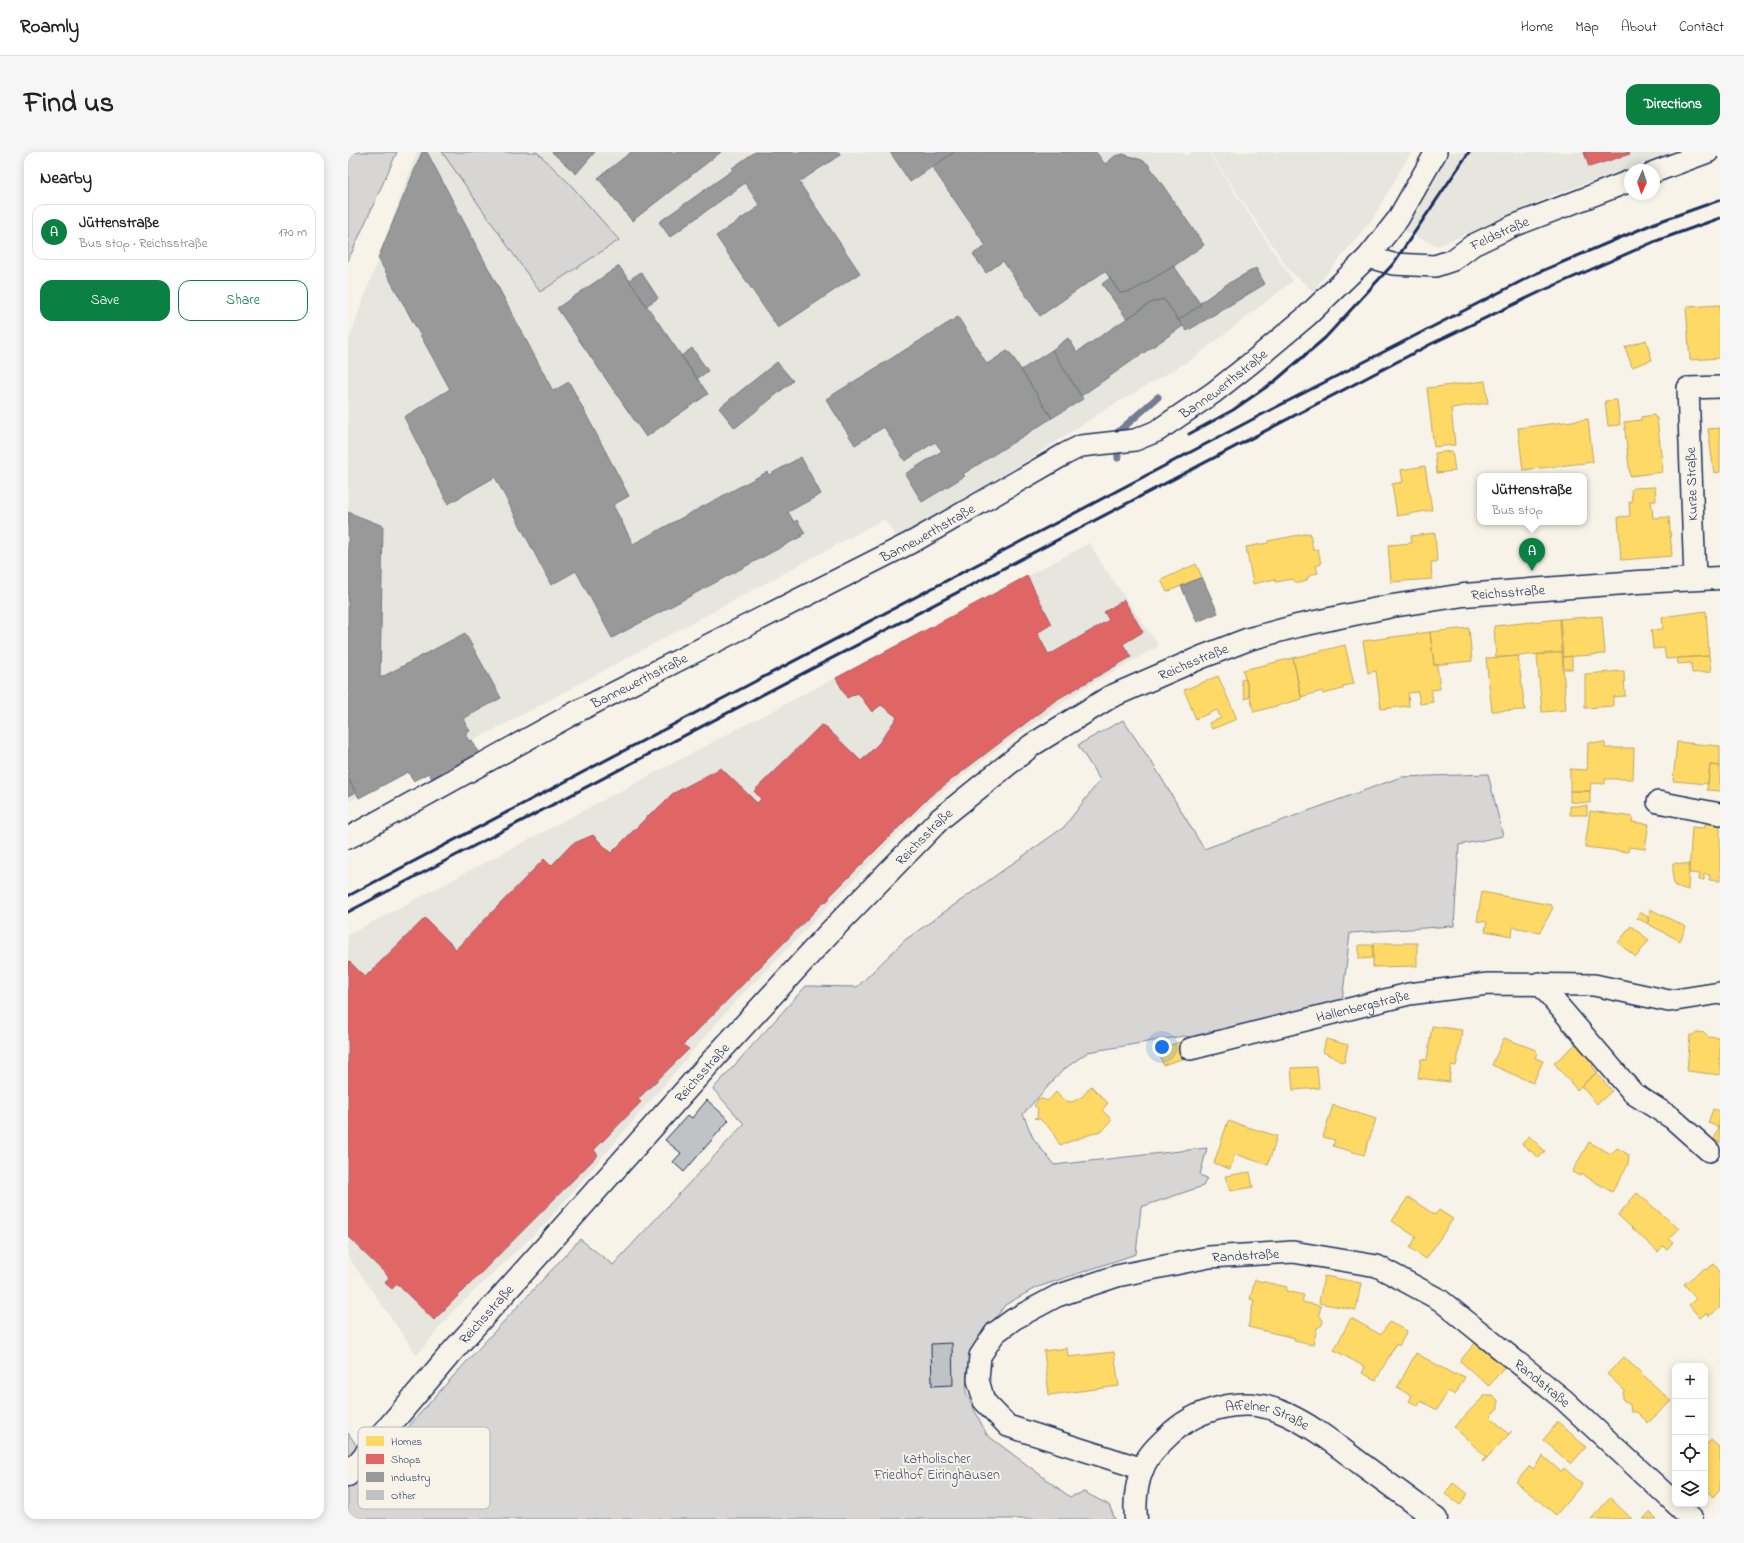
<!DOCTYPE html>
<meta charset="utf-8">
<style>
body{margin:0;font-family:"Indie Flower",sans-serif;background:#f6f6f6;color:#222}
.controls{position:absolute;right:12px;bottom:12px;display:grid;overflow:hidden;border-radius:8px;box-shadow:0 2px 10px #0003}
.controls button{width:36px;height:36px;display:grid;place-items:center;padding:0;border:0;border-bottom:1px solid #e0e0e0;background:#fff;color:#222;font:20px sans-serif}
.compass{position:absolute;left:1276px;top:12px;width:36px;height:36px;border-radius:50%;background:#fff;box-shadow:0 2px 10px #0003;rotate:183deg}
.you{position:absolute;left:814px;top:895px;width:14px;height:14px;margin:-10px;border:3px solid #fff;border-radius:50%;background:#1a73e8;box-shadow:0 0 0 6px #1a73e833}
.badge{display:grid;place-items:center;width:26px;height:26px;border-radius:50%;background:#0b8043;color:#fff;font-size:13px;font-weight:700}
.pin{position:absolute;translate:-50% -33px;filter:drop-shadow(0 1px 2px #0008)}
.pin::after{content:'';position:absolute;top:21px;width:14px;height:12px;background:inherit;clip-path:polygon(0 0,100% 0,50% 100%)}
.popup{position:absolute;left:1129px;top:321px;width:110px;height:52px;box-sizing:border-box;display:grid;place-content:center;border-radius:8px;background:#fff;filter:drop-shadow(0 1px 3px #0005);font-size:13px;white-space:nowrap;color:#767676}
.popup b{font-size:15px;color:#222}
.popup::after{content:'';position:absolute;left:50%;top:100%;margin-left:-8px;border:8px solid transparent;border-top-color:#fff}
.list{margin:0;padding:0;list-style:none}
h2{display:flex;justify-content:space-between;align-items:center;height:52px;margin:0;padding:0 16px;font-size:17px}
h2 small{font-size:13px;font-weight:400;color:#767676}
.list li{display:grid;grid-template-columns:26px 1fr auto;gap:12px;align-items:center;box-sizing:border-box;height:56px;margin:0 8px 8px;padding:0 8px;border:1px solid #e0e0e0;border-radius:12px}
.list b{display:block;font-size:15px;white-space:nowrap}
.list p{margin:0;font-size:13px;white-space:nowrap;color:#767676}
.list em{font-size:13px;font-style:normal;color:#767676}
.actions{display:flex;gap:8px;padding:12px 16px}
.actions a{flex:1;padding:9px 0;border:1px solid #0b8043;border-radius:12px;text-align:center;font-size:14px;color:#0b8043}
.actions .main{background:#0b8043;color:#fff}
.icon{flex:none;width:22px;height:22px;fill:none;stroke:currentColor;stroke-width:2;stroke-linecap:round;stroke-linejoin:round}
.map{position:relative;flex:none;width:1372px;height:1367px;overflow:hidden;border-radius:12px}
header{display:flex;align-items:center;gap:24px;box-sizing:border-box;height:56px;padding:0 20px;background:#fff;border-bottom:1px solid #e0e0e0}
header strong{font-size:19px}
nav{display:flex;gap:22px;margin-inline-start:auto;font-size:14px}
.intro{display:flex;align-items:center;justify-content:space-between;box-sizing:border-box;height:96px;padding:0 24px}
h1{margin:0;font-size:28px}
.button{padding:10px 18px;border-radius:12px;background:#0b8043;color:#fff;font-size:14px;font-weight:700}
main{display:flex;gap:24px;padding:0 24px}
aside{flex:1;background:#fff;border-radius:12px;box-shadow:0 2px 10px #0003}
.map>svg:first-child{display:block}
</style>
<header>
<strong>Roamly</strong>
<nav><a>Home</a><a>Map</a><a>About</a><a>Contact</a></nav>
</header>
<div class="intro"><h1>Find us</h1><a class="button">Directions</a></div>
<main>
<aside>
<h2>Nearby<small></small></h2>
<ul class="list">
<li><span class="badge">A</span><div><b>Jüttenstraße</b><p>Bus stop · Reichsstraße</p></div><em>170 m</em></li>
</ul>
<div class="actions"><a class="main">Save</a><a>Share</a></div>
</aside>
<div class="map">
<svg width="1372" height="1367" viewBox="0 0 1372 1367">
<rect width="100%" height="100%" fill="#f7f3e8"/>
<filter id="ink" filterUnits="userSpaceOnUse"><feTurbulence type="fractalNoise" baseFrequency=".025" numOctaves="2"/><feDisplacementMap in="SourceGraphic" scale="8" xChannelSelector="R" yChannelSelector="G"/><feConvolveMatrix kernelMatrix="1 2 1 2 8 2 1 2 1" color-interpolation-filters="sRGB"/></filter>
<g filter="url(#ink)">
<path fill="#e6e5de" d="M 69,0 L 831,0 L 839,3 L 844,0 L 860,0 L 945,129 L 844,207 L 755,259 L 553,391 L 536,367 L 157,572 L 0,650 L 0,190 Z
M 861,0 L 1063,0 L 1025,66 L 965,139 L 942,119 Z
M 1101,0 L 1325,0 L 1208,42 L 1090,94 L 1055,79 Z
M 742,391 L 753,411 L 811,494 L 734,537 L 646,600 L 580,651 L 385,852 L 196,1073 L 104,1160 L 69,1203 L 0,1104 L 0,783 Z"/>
<path fill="#d7d6d4" stroke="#798299" d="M 0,0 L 49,0 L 0,109 Z
M 94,0 L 189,0 L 221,31 L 271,88 L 192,140 Z
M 775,568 L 808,617 L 856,697 L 1053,625 L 1140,622 L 1155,684 L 1111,693 L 1106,774 L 1002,781 L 994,850 L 843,885 L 835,884 L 740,900 L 715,918 L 675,962 L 685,986 L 706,1013 L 859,996 L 852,1023 L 859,1026 L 855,1034 L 793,1055 L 788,1102 L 687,1136 L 657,1153 L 650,1163 L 632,1185 L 619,1219 L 618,1241 L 639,1283 L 722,1345 L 736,1340 L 761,1353 L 767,1367 L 0,1367 L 0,1281 L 25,1317 C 90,1237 163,1163 232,1087 L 265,1113 L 396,972 L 365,937 L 458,834 L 509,835 L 557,788 L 716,675 L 752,628 L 730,593 Z"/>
<path fill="#ffd966" stroke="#bba664" d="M 1372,153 L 1372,206 L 1342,208 L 1338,155 Z
M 1298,188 L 1304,208 L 1284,215 L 1277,195 Z
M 1137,229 L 1140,251 L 1103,256 L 1107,293 L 1086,295 L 1079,236 Z
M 1269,248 L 1272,273 L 1260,274 L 1257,249 Z
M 1306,263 L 1307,266 L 1309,266 L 1315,320 L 1282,324 L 1276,270 L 1293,268 L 1293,265 Z
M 1240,267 L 1245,310 L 1175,318 L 1170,276 Z
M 1372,276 L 1372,320 L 1366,321 L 1360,277 Z
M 1104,299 L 1107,319 L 1089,321 L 1087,301 Z
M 1077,314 L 1084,358 L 1049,364 L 1044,332 L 1055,330 L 1053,318 Z
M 1307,335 L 1308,349 L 1303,349 L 1305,366 L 1321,365 L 1324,404 L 1273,408 L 1270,365 L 1282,364 L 1281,350 L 1284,350 L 1283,339 L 1285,336 Z
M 962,381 L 965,398 L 970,397 L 973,412 L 968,414 L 970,421 L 962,423 L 958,429 L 952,431 L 948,430 L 944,427 L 928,430 L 927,427 L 905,432 L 898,395 L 920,391 L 920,389 Z
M 1087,381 L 1089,410 L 1083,410 L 1084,427 L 1043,430 L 1040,393 L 1064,391 L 1063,384 Z
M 848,412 L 854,425 L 819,440 L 813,428 Z
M 1358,459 L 1361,504 L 1318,507 L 1316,496 L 1305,497 L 1303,478 L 1315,477 L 1314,465 Z
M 1254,464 L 1257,502 L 1215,505 L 1212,467 Z
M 1212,467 L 1214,500 L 1148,506 L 1146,474 Z
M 1121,476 L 1124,509 L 1086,513 L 1082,480 Z
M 1082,480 L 1086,513 L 1089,512 L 1092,537 L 1083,538 L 1085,550 L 1072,552 L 1070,540 L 1060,541 L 1061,554 L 1033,557 L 1028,519 L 1020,521 L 1015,489 Z
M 997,493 L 1006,532 L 995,534 L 995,537 L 975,542 L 974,539 L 953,545 L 945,506 Z
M 1214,500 L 1218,558 L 1194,560 L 1189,503 Z
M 1170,504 L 1177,558 L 1144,559 L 1138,506 Z
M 1224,504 L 1224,517 L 1216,517 L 1215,505 Z
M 1361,504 L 1363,520 L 1344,521 L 1343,511 L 1330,512 L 1329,506 Z
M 945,506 L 954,547 L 906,560 L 895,518 Z
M 1276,519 L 1277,544 L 1265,545 L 1265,554 L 1237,556 L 1237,522 Z
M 870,524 L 889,567 L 864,577 L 861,571 L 873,566 L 869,558 L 848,567 L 836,538 Z
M 898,527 L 902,545 L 897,547 L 893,528 Z
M 1240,590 L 1257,591 L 1257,596 L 1286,596 L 1285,627 L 1257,627 L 1257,632 L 1243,631 L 1242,639 L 1222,639 L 1222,617 L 1239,618 Z
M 1329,590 L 1372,594 L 1372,614 L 1362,613 L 1360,632 L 1325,629 Z
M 1362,613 L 1372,614 L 1372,639 L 1359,638 Z
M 1222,639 L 1242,639 L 1242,651 L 1222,650 Z
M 1222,654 L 1239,654 L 1239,663 L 1222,663 Z
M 1242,659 L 1285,665 L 1284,670 L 1301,672 L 1297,697 L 1281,695 L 1280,700 L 1237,695 Z
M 1362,669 L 1372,670 L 1372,729 L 1361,728 L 1362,723 L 1356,722 L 1356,728 L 1351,728 L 1352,722 L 1341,721 L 1344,675 L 1357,676 L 1357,673 Z
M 1325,711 L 1341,712 L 1340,738 L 1327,734 L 1325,727 Z
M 1134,740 L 1203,753 L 1205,756 L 1192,780 L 1165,775 L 1164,784 L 1137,779 L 1139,770 L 1129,769 Z
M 1302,757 L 1338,775 L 1332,789 L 1289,766 L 1292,760 L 1300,765 L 1300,772 Z
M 1283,774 L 1301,788 L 1288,805 L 1270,791 Z
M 1025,791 L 1069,791 L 1069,814 L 1025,815 Z
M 1011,793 L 1025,793 L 1025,806 L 1011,807 Z
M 1084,874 L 1114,878 L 1110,905 L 1108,914 L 1103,913 L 1101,930 L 1070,926 L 1073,907 L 1079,908 Z
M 1349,880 L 1357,881 L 1360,885 L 1372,886 L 1372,923 L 1339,919 L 1342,883 L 1345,883 Z
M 1156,886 L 1188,898 L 1188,900 L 1189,901 L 1187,906 L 1195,909 L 1185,931 L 1144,913 Z
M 978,887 L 1000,893 L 996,911 L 975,900 Z
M 835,889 L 840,905 L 815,913 L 810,897 Z
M 1228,892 L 1248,911 L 1244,914 L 1249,920 L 1229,938 L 1206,911 Z
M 969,915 L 971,936 L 945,938 L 943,916 Z
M 1252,918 L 1249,921 L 1264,939 L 1249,952 L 1233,934 Z
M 743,934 L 760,951 L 754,958 L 764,968 L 755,978 L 712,993 L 703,978 L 692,967 L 687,966 L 689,966 L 690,956 L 686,954 L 691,946 L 700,949 L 708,940 L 714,947 L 722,950 L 727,949 L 735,944 Z
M 985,953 L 1028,967 L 1016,1003 L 985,994 L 987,988 L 975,985 Z
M 1365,957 L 1372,959 L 1371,975 L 1360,971 Z
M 880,969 L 929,984 L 920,1013 L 887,1002 L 882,1017 L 866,1011 Z
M 1372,972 L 1372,991 L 1366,988 Z
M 1181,984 L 1197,999 L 1191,1006 L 1174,992 Z
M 1241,990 L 1263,1002 L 1269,996 L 1281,1003 L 1280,1012 L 1276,1020 L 1264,1040 L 1234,1022 L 1232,1024 L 1224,1020 Z
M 902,1020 L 905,1035 L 882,1039 L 877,1024 Z
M 1289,1041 L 1331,1077 L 1321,1087 L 1325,1090 L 1319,1097 L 1315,1094 L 1310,1100 L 1270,1063 Z
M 1060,1045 L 1087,1063 L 1091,1058 L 1105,1067 L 1078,1107 L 1062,1096 L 1068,1085 L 1044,1069 Z
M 1366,1112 L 1372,1120 L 1372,1156 L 1361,1164 L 1358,1161 L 1352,1166 L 1341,1153 L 1348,1147 L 1336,1132 L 1357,1116 L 1358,1118 Z
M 976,1124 L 1013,1131 L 1008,1158 L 971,1151 Z
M 907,1128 L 939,1135 L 938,1139 L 956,1143 L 954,1150 L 973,1154 L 971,1162 L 975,1169 L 974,1173 L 969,1176 L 965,1193 L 946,1189 L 947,1186 L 900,1175 L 906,1148 L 902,1147 Z
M 1003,1166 L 1033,1183 L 1041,1170 L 1059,1179 L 1051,1194 L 1048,1192 L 1028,1228 L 1014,1221 L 1017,1215 L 986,1198 Z
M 1127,1191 L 1156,1215 L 1141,1234 L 1112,1209 Z
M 719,1196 L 720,1205 L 766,1200 L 771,1234 L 701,1243 L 696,1199 Z
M 1068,1201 L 1107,1223 L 1108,1221 L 1117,1225 L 1107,1243 L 1100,1239 L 1089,1258 L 1073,1249 L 1070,1254 L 1061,1249 L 1064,1244 L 1049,1236 Z
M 1276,1205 L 1323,1249 L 1300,1271 L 1289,1260 L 1283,1260 L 1282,1253 L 1274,1247 L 1276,1238 L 1259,1222 Z
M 1137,1243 L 1144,1243 L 1150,1248 L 1150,1256 L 1142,1264 L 1160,1282 L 1164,1279 L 1135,1310 L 1134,1309 L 1138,1305 L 1106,1275 Z
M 1210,1270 L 1238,1295 L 1223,1312 L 1195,1288 Z
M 1363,1288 L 1372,1296 L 1372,1337 L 1365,1345 L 1357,1337 L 1357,1294 Z
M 1195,1304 L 1213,1320 L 1216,1316 L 1234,1332 L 1208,1363 L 1168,1330 L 1182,1314 L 1185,1317 Z
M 1105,1331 L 1120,1342 L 1112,1353 L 1097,1342 Z
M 1262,1346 L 1284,1367 L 1243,1367 Z
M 1302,1360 L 1309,1367 L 1295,1367 Z"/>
<path fill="#e06666" stroke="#a55664" d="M 1236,0 L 1281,0 L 1282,2 L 1241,15 Z
M 679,424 L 704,472 L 689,481 L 701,503 L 761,468 L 756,460 L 776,448 L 795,480 L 775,492 L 783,505 L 708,548 L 582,644 L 480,746 L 482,746 L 478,750 L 477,749 L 335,893 L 341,897 L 290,947 L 293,950 L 246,998 L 250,1003 L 86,1168 L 49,1132 L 44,1137 L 37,1131 L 41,1125 L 0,1085 L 0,808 L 17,825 L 77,766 L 108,797 L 196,707 L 203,714 L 224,692 L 245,683 L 263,701 L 305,659 L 306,660 L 324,642 L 373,616 L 409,651 L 413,647 L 406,639 L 473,573 L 477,574 L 513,609 L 531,591 L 549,565 L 533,553 L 524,560 L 510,541 L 499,546 L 488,526 Z"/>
<path fill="#999" stroke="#737987" d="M 74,0 L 79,0 L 205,239 L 221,230 L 281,344 L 265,353 L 285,392 L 419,320 L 421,323 L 453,305 L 473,342 L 440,360 L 446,370 L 449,368 L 457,381 L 453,383 L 454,384 L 264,486 L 228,419 L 203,433 L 147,325 L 100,352 L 56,265 L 102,237 L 30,106 Z
M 204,0 L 247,0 L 228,22 Z
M 283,0 L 373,0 L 284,69 L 250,26 Z
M 407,0 L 491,0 L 492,3 L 451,30 L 512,121 L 430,176 L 368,84 L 412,54 L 397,31 L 322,85 L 311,70 L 385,18 L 384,16 Z
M 542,0 L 606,0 L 562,30 Z
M 606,0 L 748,0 L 757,12 L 767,4 L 775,2 L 794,8 L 800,12 L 856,93 L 826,114 L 784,139 L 772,141 L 757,119 L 692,164 L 655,109 L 638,121 L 625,102 L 638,94 L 584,15 Z
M 271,114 L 360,242 L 298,285 L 209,156 Z
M 826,114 L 853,153 L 830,168 L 816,147 L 802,151 L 779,167 L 754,132 L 762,126 L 772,141 L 784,139 Z
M 908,116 L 917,132 L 839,179 L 835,174 L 830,168 L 853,153 L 852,151 L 879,132 Z
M 293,120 L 310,146 L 298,154 L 281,128 Z
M 816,147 L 835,174 L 733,244 L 704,198 L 720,186 L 729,200 L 802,151 Z
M 610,165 L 639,212 L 659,199 L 663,202 L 704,266 L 615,322 L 617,324 L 574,350 L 557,322 L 594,299 L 587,290 L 557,309 L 536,275 L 507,293 L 478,247 Z
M 344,196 L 360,219 L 349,227 L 333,204 Z
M 704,198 L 735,247 L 704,266 L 673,218 Z
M 429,210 L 445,229 L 387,276 L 371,256 Z
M 0,360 L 35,374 L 32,526 L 117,481 L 153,546 L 115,567 L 122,579 L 117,582 L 121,589 L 124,588 L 132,604 L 85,629 L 81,621 L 65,629 L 60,620 L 11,646 L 1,627 L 0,627 Z
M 854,425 L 870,461 L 849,470 L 833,434 Z
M 1,628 L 7,640 L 0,644 L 0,629 Z"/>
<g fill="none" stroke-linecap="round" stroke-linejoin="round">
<path stroke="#727c95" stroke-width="7" d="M 770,306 L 769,281 L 810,245"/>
</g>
<path fill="#c0c3c5" stroke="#1b2f5e" d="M 359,948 L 381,968 L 336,1020 L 325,1010 L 333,1001 L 317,988 L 340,963 L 344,966 Z
M 604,1191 L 605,1233 L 584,1234 L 583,1192 Z"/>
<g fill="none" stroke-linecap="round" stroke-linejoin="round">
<g stroke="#1b2f5e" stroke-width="24">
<g id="street">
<path d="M 1306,20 L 1360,0"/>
<path id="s1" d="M 1020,105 L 1045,112 L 1087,114 L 1105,108 L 1125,93 L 1165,74 L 1282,29"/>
<path d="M 1347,427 L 1340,236 L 1372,235"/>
<path d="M 1310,650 L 1372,662"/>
<path id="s2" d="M 0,686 L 232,558 L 568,388 L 717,302 L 733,294 L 787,288 L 809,279 L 865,241 L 903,211 L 959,164 L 1020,105 L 1050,67 L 1088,0"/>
<path d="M 1191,831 L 1286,942 L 1324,966 L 1361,999"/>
<path id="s3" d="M 842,897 L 1061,842 L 1140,832 L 1246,833 L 1321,849 L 1372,841"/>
<path id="s4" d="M 795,1317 L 660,1274 L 636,1249 L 630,1228 L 632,1204 L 647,1181 L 666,1167 L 709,1144 L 769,1124 L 861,1105 L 945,1100 L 1029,1114 L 1092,1148 L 1215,1247 L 1327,1351"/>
<path d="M 1328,1352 L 1344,1367"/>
</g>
</g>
<g stroke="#1b2f5e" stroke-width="25">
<g id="secondary">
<path id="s5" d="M 788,1367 C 786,1347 789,1323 800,1306 C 805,1298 812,1292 819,1285 C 847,1257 893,1244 931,1259 C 961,1271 987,1292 1012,1311 C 1038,1330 1063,1348 1088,1367"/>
</g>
</g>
<g stroke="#1b2f5e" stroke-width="25">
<g id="primary">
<path id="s6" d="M 0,1323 L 103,1201 L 369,903 L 480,782 L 592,667 L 684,593 L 762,545 L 854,505 L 901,487 L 949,474 L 1044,454 L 1116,443 L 1290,430 L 1372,426"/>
</g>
</g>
<use href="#street" stroke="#f7f3e8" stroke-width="21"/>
<use href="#secondary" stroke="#f7f3e8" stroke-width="22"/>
<use href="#primary" stroke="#f7f3e8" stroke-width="22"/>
<path stroke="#1b2f5e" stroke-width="3" d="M 841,282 L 885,258 L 927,229 L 977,186 L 1045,112 L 1121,0
M 0,744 L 911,264 L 1189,121 L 1307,71 L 1372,48
M 0,760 L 1083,192 L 1194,139 L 1308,89 L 1372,66"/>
</g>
</g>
<g text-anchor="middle" stroke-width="4" stroke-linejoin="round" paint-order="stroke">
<g font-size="14" fill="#1b2f5e" stroke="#f7f3e8">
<text dy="5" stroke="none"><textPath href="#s1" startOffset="141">Feldstraße</textPath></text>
<text dy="5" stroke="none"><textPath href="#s2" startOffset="991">Bannewerthstraße</textPath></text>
<text transform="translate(1343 332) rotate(-92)" y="5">Kurze Straße</text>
<text dy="5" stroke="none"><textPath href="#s2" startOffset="655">Bannewerthstraße</textPath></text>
<text dy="5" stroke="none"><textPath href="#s6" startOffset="1508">Reichsstraße</textPath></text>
<text dy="5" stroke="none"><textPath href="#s6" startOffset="1184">Reichsstraße</textPath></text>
<text dy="5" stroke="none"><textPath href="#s2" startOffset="331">Bannewerthstraße</textPath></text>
<text dy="5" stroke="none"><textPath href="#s6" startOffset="860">Reichsstraße</textPath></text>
<text dy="5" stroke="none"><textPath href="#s3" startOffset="178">Hallenbergstraße</textPath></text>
<text dy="5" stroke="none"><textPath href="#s6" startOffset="536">Reichsstraße</textPath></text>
<text dy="5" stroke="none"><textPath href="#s4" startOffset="516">Randstraße</textPath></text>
<text dy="5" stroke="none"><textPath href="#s6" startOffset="212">Reichsstraße</textPath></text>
<text dy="5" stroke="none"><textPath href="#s4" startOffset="852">Randstraße</textPath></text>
<text dy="5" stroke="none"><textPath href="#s5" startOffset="202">Affelner Straße</textPath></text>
</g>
<g font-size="14" fill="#415076" stroke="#f7f3e8">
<text x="589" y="1311">katholischer<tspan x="589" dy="16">Friedhof Eiringhausen</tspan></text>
</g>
</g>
<rect x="10" y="1275" width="132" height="82" rx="6" fill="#f7f3e8" stroke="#b5b8bf" stroke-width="1"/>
<rect x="18" y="1284" width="18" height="10" fill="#ffd966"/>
<rect x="18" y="1302" width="18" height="10" fill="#e06666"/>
<rect x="18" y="1320" width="18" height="10" fill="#999"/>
<rect x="18" y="1338" width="18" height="10" fill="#c0c3c5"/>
<g font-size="11" fill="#1b2f5e">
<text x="43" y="1293">Homes</text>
<text x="43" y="1311">Shops</text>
<text x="43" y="1329">Industry</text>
<text x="43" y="1347">Other</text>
</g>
</svg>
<div class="controls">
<button>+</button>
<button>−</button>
<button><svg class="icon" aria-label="locate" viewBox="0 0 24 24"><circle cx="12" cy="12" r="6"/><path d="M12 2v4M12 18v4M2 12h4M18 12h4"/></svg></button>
<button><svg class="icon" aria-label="layers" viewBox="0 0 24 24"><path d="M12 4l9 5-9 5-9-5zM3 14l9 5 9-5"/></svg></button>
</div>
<svg class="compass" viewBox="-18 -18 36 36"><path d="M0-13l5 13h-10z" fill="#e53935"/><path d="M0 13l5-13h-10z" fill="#767676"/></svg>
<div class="you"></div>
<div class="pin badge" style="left:1184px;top:419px">A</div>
<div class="popup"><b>Jüttenstraße</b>Bus stop</div>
</div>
</main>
